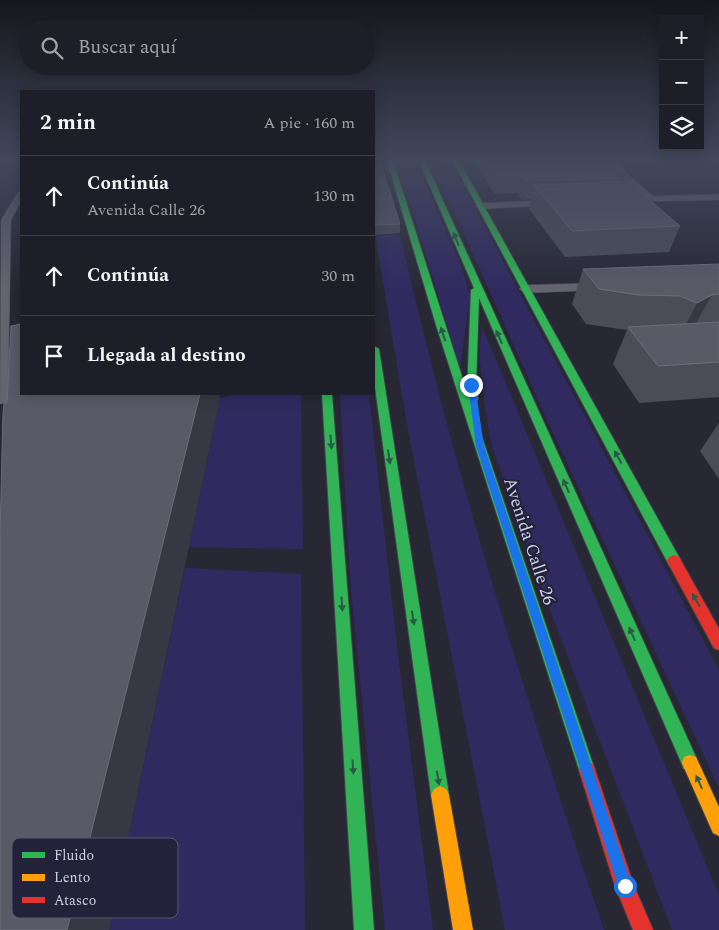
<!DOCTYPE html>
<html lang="es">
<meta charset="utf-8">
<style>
body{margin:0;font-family:Spectral,serif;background:#2b2b34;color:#f1f3f6}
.controls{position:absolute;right:15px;top:15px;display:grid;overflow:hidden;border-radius:0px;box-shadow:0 2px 12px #0003}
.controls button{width:45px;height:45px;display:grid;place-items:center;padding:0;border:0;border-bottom:1px solid #3c3c45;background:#1e1e28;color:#f1f3f6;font:25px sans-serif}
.stop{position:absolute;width:15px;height:15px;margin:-11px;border:4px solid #1a73e8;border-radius:50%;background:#fff}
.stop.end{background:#1a73e8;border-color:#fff;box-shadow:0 1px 5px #0008}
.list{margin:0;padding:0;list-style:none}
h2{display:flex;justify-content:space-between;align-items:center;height:65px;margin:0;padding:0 20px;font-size:21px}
h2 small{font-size:16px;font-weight:400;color:#a1a2a8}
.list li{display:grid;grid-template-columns:32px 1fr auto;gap:15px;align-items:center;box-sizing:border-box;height:80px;padding:0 20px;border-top:1px solid #3c3c45}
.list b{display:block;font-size:19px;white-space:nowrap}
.list p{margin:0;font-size:16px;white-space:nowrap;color:#a1a2a8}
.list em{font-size:16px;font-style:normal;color:#a1a2a8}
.icon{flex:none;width:28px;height:28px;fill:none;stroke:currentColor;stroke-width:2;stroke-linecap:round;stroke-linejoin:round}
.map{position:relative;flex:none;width:719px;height:930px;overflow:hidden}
.search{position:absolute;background:#1e1e28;box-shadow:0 2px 12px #0003;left:20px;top:20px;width:355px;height:55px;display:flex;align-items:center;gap:12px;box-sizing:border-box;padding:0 18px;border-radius:28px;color:#a1a2a8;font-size:19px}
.panel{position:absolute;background:#1e1e28;box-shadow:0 2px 12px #0003;left:20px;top:90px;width:355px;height:305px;border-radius:0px}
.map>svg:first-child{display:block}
</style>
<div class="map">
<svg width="719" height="930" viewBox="0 0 719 930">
<rect width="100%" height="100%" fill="#282835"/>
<path fill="#302a61" d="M 394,161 L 415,161 L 461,265 L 470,296 L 460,368 L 412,209 Z
M 430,162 L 459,178 L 719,670 L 719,788 L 547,420 L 462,229 Z
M 400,234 C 453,470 526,701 604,930 L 505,930 L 408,430 L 375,235 Z
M 482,326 L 719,895 L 719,930 L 672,930 L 548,605 L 492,447 L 485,410 L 479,353 Z
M 238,394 L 301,394 L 303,549 L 189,547 L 220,398 Z
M 340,394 L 369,394 L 398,655 L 433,930 L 385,930 L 350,580 Z
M 185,568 L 301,574 L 305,930 L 109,930 Z"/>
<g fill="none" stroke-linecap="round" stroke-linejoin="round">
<g stroke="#43434f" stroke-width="1">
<path id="street" d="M 604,161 L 613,161 L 653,196 L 719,194 L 719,200 L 622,202 L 622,198 L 642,197 Z
M 21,191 L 21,202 L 11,220 L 8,399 L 6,403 L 0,404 L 1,220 L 18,192 Z
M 554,200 L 559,203 L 557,205 L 480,209 L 475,206 L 480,203 Z
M 601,283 L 607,287 L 605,290 L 525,293 L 519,289 L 525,285 Z"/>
</g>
<g stroke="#43434f" stroke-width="2">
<path id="fast" d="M 387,161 L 393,161 L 467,392 L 471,290 L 474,288 L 419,161 L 425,161 L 696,757 L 698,763 L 696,769 L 690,771 L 684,769 L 479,298 L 476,385 L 478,399 L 477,401 L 470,402 L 595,770 L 593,776 L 587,778 L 581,776 L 436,325 Z
M 453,161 L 459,161 L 679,557 L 681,561 L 679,565 L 674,567 L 669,565 Z
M 374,346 L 379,349 L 449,795 L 446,801 L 440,804 L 434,801 L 431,795 L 374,380 Z
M 322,394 L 332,394 L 374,930 L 354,930 Z"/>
</g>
<g stroke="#43434f" stroke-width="2">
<path id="slow" d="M 690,755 L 696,757 L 719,807 L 719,836 L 713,833 L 682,763 L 684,757 Z
M 440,786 L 446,789 L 449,795 L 473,930 L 453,930 L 431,795 L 434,789 Z"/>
</g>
<g stroke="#43434f" stroke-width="2">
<path id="jam" d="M 674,555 L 679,557 L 719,629 L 719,650 L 714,648 L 667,561 L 669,557 Z
M 587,762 L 593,764 L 595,770 L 634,886 L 653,930 L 633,930 L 615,886 L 579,770 L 581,764 Z"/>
</g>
<use href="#street" fill="#64646f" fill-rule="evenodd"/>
<use href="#fast" fill="#30b455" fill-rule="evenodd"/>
<use href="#slow" fill="#ff9f0a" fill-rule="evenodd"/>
<use href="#jam" fill="#e5322d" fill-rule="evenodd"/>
</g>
<path fill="#4b4c58" d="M 374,161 L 400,224 L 400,233 L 375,235 L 374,230 Z
M 474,161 L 615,161 L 626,171 L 622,182 L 680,226 L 669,252 L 565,257 L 529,209 L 531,199 L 522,200 L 517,193 L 495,194 Z
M 719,264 L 719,397 L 639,403 L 613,364 L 627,330 L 586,324 L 572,304 L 583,269 Z
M 719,423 L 719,479 L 700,451 Z"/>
<path fill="#373844" d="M 712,295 L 692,330 L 679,338 L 697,303 Z
M 200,394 L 219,394 L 220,398 L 109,930 L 67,930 Z"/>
<path fill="#595a67" stroke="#6c6d7a" d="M 374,161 L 380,161 L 400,224 L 375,225 L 374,220 Z
M 489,161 L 615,161 L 626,171 L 611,172 L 617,178 L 526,181 L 521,175 L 499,175 Z
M 629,182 L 680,226 L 572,231 L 534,185 Z
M 719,264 L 719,294 L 712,295 L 697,303 L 680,296 L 638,295 L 599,289 L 583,269 Z
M 719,322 L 719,362 L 658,366 L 628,327 Z
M 21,324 L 21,394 L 200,394 L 67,930 L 0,930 L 0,535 L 3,413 L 4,404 L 7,403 L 11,326 Z"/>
<defs><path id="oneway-solid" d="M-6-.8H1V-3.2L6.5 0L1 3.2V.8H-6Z" transform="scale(1.25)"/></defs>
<g fill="#285c45">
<use href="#oneway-solid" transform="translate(456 239) rotate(-113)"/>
<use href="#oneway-solid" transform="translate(443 334) rotate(-108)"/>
<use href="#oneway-solid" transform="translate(499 337) rotate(-114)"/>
<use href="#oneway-solid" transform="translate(331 442) rotate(86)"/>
<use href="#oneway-solid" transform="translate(389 457) rotate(82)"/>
<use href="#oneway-solid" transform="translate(618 457) rotate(-119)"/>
<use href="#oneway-solid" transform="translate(566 486) rotate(-114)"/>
<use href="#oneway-solid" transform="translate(696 600) rotate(-119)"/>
<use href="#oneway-solid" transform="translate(342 604) rotate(86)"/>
<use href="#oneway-solid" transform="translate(413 618) rotate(82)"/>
<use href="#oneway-solid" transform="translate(632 634) rotate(-114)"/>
<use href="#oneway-solid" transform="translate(353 767) rotate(86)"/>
<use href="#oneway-solid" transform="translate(438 778) rotate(81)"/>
<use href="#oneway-solid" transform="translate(699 782) rotate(-114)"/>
</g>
<linearGradient id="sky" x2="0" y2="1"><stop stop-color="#16161d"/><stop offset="0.55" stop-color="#42485c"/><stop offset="1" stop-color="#42485c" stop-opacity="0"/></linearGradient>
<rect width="719" height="291" fill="url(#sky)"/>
<path fill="#1a73e8" d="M 471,383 L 475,385 L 484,446 L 632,886 L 630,891 L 625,893 L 620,891 L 618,886 L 476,446 L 468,385 Z"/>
<g text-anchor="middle" stroke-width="4.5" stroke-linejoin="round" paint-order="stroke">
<g font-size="18" fill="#cfd0e1" stroke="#23223b">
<text transform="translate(530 541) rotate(72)" y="6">Avenida Calle 26</text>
</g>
</g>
<rect x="12" y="838" width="166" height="80" rx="8" fill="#23223b" stroke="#57566d" stroke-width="1"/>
<rect x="22" y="852" width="23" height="6" fill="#30b455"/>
<rect x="22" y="874" width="23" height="7" fill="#ff9f0a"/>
<rect x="22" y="897" width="23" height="6" fill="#e5322d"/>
<g font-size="14" fill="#cfd0e1">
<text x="54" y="860">Fluido</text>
<text x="54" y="882">Lento</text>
<text x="54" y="905">Atasco</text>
</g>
</svg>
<div class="controls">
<button>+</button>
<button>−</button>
<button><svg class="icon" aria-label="layers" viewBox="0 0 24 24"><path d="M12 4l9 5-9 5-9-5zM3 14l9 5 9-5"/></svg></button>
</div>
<div class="stop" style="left:625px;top:886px"></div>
<div class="stop end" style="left:471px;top:385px"></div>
<div class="search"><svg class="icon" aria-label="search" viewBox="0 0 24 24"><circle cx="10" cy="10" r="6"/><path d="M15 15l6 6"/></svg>Buscar aquí</div>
<section class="panel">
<h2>2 min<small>A pie · 160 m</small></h2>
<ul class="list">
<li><svg class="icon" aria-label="ahead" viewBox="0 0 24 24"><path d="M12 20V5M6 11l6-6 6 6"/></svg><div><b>Continúa</b><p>Avenida Calle 26</p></div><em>130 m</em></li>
<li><svg class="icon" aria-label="ahead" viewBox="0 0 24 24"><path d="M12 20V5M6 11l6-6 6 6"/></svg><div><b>Continúa</b></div><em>30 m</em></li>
<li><svg class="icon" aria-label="arrive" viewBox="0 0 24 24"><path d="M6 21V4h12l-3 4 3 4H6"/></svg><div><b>Llegada al destino</b></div></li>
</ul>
</section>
</div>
